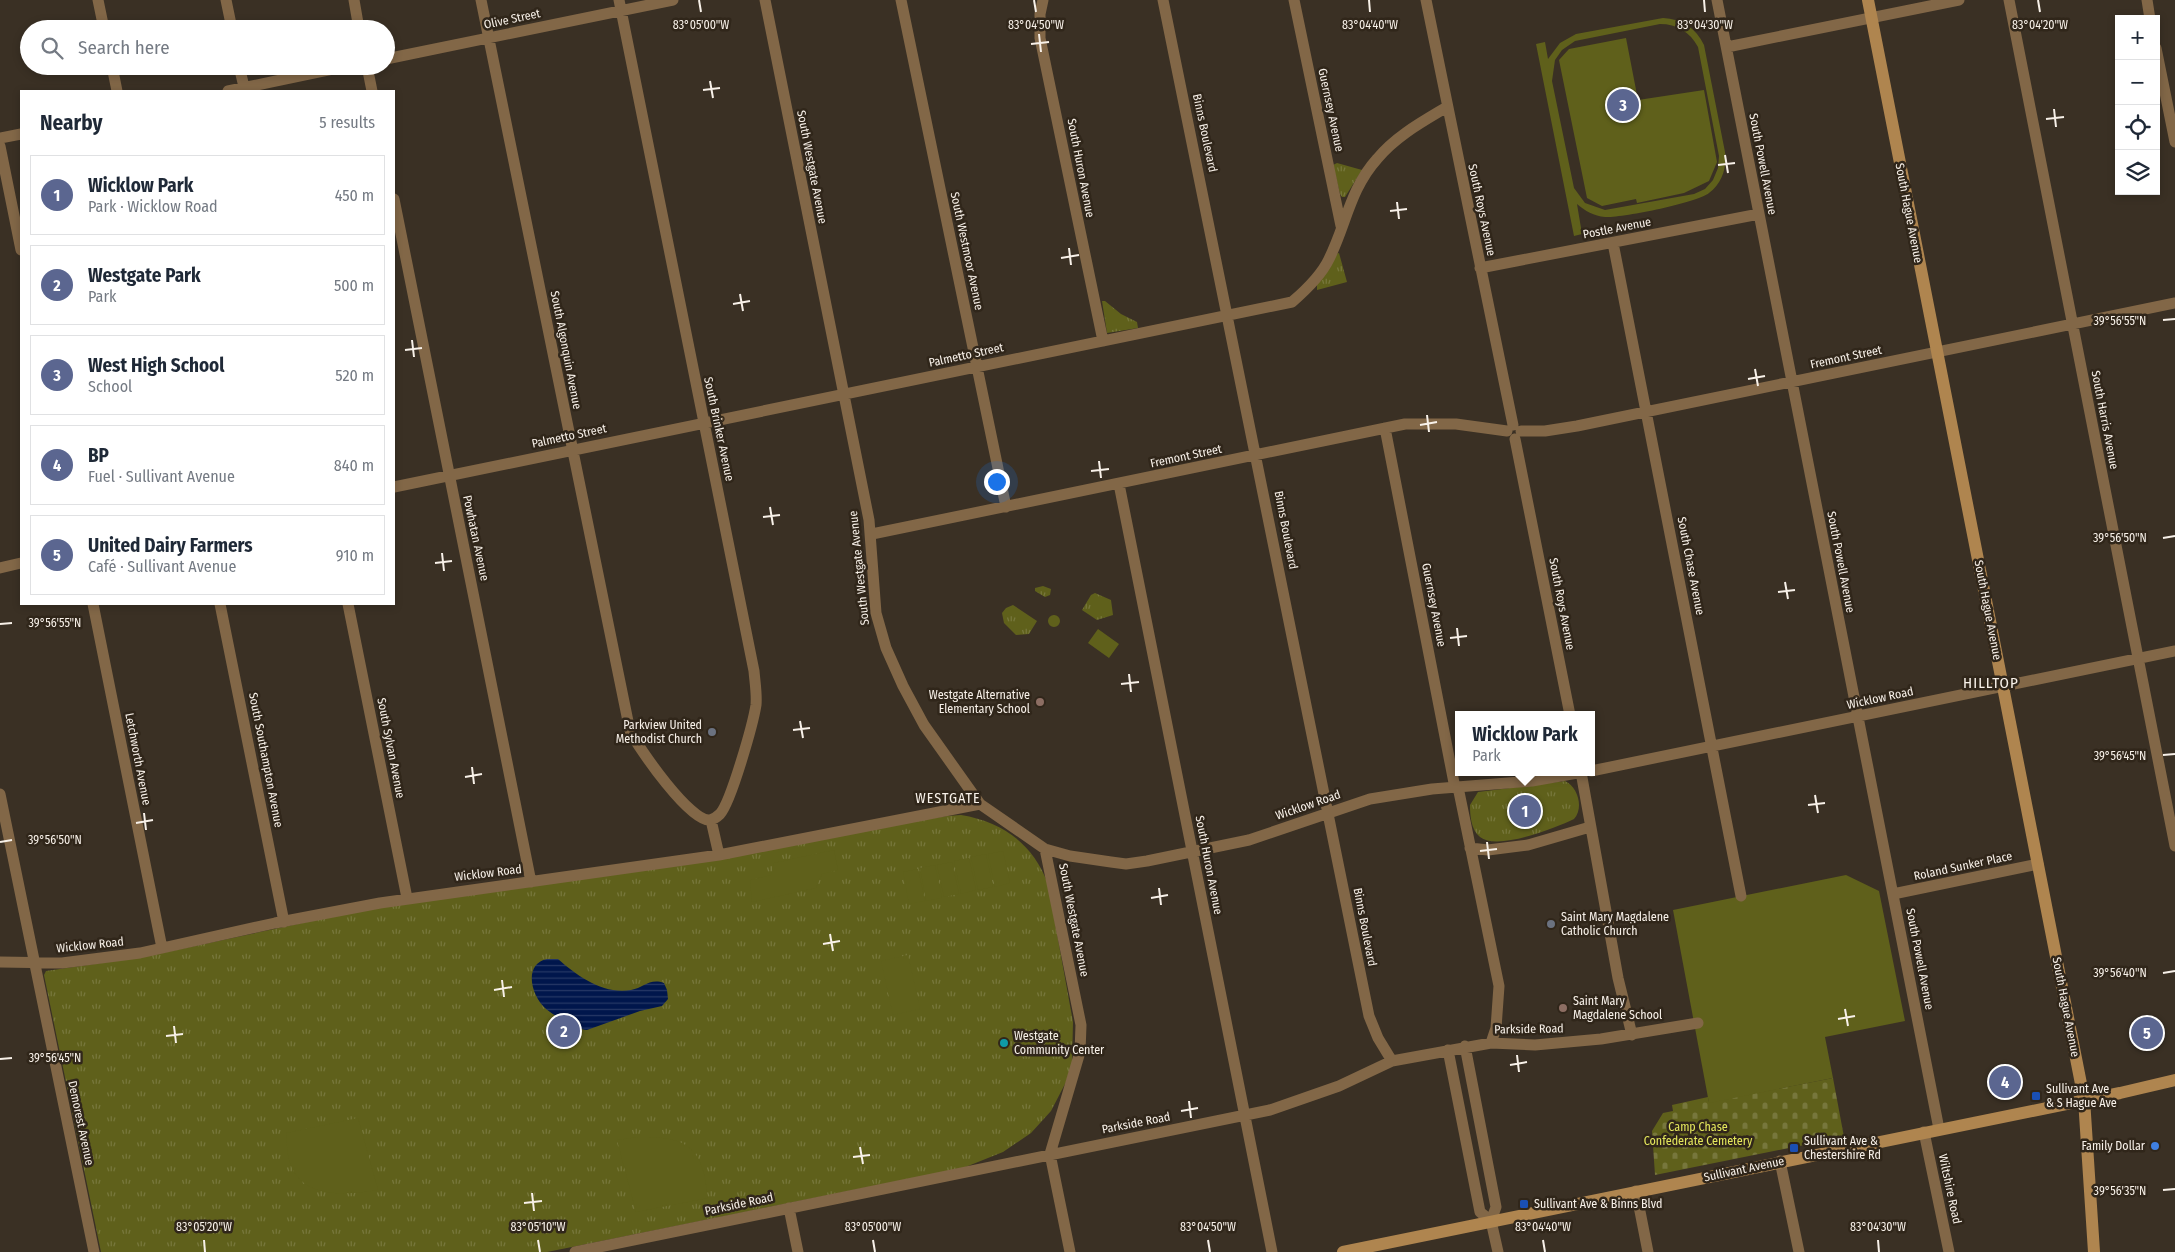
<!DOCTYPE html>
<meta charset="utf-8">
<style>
body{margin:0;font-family:"Fira Sans Condensed",sans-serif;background:#f2f2f3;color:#1f2937}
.controls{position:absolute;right:15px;top:15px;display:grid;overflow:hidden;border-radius:0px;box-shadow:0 2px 8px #0003}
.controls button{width:45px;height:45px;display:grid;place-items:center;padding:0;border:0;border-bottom:1px solid #e0e1e3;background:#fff;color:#1f2937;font:25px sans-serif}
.you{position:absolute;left:996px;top:481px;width:18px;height:18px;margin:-12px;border:4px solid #fff;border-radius:50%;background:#1a73e8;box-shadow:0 0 0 8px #1a73e833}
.badge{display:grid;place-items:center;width:32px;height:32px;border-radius:50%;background:#5b6690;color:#fff;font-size:16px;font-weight:700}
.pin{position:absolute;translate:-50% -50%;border:2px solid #fff;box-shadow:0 1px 5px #0006}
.popup{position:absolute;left:1455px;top:711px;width:140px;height:65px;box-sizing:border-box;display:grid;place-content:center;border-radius:0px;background:#fff;filter:drop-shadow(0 1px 4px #0005);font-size:16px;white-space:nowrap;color:#747a83}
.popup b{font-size:19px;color:#1f2937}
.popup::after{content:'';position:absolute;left:50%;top:100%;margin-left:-10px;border:10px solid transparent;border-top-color:#fff}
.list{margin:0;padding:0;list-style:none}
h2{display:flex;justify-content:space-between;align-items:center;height:65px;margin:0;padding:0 20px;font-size:21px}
h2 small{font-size:16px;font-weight:400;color:#747a83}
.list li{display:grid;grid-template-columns:32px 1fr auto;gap:15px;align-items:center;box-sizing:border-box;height:80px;margin:0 10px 10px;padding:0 10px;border:1px solid #e0e1e3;border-radius:0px}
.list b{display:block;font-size:19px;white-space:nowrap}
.list p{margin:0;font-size:16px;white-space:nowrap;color:#747a83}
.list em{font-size:16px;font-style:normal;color:#747a83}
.icon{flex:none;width:28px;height:28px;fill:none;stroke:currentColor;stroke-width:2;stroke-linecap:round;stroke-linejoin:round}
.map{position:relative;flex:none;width:2175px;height:1252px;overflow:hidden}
.search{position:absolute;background:#fff;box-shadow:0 2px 8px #0003;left:20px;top:20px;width:375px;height:55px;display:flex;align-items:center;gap:12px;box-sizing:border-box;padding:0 18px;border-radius:28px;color:#747a83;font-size:19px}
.panel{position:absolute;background:#fff;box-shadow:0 2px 8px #0003;left:20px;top:90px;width:375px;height:515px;border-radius:0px}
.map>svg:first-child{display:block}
</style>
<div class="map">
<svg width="2175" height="1252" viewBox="0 0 2175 1252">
<defs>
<pattern id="grass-tufts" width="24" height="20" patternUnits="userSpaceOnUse" patternTransform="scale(1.25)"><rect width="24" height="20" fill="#5f601b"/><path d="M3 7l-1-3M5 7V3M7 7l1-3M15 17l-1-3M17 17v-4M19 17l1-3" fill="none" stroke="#77773c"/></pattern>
<pattern id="cemetery-stones" width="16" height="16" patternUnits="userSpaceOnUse" patternTransform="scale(1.25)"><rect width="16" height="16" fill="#5f601b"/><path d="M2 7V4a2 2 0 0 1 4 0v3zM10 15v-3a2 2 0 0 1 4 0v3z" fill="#77773c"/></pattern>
<pattern id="water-rules" width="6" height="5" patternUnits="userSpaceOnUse" patternTransform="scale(1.25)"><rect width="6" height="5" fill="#00164c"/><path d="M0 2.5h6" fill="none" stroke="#263866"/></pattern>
</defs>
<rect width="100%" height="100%" fill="#3a3024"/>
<path fill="url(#grass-tufts)" d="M 1337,163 L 1362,170 L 1345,197 L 1342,197 L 1340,194 L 1333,165 Z
M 1339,253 L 1347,282 L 1317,290 L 1317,284 L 1336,254 Z
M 1102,301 L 1105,301 L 1121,314 L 1137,322 L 1138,328 L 1107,333 Z
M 1043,586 L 1051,589 L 1050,595 L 1045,597 L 1035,591 L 1035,588 Z
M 1095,593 L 1111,600 L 1113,615 L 1097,620 L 1082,610 L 1091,595 Z
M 1013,605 L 1037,621 L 1029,634 L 1016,635 L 1004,623 L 1002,613 L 1006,608 Z
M1048 621a6 6 0 1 1 12 0a6 6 0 1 1-12 0Z
M 1565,781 C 1578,787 1584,808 1574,819 C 1555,828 1498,851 1480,837 C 1471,830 1470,815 1470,805 L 1478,792 Z
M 961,815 C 1003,822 1033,844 1048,884 L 1073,1022 L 1072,1063 L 1066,1082 L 1051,1111 L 1031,1133 L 1003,1152 L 963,1168 L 547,1252 L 101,1252 L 44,975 L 46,971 L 143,957 L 382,906 L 947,816 Z"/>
<path fill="url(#cemetery-stones)" d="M 1833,1078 L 1844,1137 L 1655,1175 L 1652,1131 L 1663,1113 L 1673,1111 L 1672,1105 L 1708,1097 L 1709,1102 Z"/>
<path fill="#5f601b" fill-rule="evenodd" d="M 1663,18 C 1682,19 1696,28 1704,45 L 1725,152 C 1727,168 1722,183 1709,193 C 1697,203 1621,218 1605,217 C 1594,216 1585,211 1577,204 L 1582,234 L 1574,236 L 1536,44 L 1545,42 L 1548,59 L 1560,43 L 1576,34 ZM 1660,24 C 1677,24 1690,32 1698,47 L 1719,156 L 1718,168 L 1713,180 L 1705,189 L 1694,194 L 1605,210 L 1585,203 L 1574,188 L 1552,81 L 1555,60 L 1562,50 L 1575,41 Z
M 1626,38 L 1638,100 L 1704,90 L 1717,162 L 1709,181 L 1684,193 L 1637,203 L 1636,199 L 1602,206 L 1587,198 L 1559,60 L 1569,49 Z
M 1098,629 L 1119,644 L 1109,658 L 1088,643 Z
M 834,850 L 838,870 L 822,874 L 816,888 L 752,902 L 750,880 L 771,875 L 774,863 Z
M 1003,851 L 1010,883 L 995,887 L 988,854 Z
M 986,854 L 993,887 L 978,890 L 971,857 Z
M 969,858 L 976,890 L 961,894 L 954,861 Z
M 952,862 L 959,894 L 944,897 L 937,865 Z
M 935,865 L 942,898 L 926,901 L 920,868 Z
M 918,869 L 925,901 L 909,904 L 903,872 Z
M 1846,875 L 1879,891 L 1905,1021 L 1825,1037 L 1833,1078 L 1709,1103 L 1673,910 Z
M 908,955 L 920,1009 L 893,1015 L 881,961 Z
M 358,1118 L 378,1190 C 350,1194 307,1200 292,1168 C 287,1158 287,1144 286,1133 Z
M 638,1137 C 689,1136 703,1148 708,1198 L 636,1212 L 617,1140 Z"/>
<path fill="url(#water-rules)" d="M 547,959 L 558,959 C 577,976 604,995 631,990 C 644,988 649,978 664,983 L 667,990 L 668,999 L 662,1006 L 640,1011 L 587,1030 C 578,1030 553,1015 546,1009 C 531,996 523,964 547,959 Z"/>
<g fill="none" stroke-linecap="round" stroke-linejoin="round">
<path stroke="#826747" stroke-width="11" d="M 98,0 L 104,29
M 226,0 L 232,29
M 354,0 L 359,29
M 481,0 L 630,731 C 639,749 691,823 710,820 C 714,819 717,817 720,814 C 731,802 753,724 756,705 C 757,694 755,683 754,671 L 619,0
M 765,0 L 869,520 L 876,613 L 886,648 L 903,686 L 924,725 L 980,804 L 1045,849 L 1070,856 L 1111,862 L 1126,864 L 1147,861 L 1249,840 L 1370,799 L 1432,789 L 1532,781 L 1583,772
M 901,0 L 1006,507
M 1043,0 L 1040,14 L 1040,38 L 1103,341
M 1163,0 L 1369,1016 L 1378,1038 L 1392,1061
M 1294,0 L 1341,226
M 1426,0 L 1513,425
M 1717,0 L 1939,1129
M 2009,0 L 2175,846
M 2147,0 L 2150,19
M 1727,47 L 1959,0
M 2156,48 L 2175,142
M 386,59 L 673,0
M 112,66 L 117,91
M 239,66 L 245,91
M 367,66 L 372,91
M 228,91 L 347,66
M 0,138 L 21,134
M 0,146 L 21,250
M 394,199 L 531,882
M 1613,243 L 1741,896
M 1480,268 L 1759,214
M 1385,428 L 1455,788
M 1521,431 L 1545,431 L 1577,426 L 2175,303
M 1515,439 L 1570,715
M 1119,484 L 1272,1252
M 394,487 L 1292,302 C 1306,290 1321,276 1329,259 C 1346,225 1350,189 1377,159 C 1396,136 1422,122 1447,107
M 872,534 L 1405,424 L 1456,424 L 1507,431
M 0,568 L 21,563
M 93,604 L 162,948
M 220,604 L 284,922
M 348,604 L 407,898
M 1591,771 L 2175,651
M 1581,772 L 1618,978 L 1632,1035
M 1458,787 L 1499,986 L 1496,1028 L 1491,1043
M 0,794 L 94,1252
M 711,820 L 719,855
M 1470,848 L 1488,850 L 1528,845 L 1590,827
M 1045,849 L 1081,1025 L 1080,1052 L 1050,1154 L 1070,1252
M 1893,894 L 2038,864
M 0,962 L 62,963 L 140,953 L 275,923 L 380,903 L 719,855 L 980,804
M 1465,1046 L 1496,1207 L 1491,1221 L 1498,1252
M 1448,1050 L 1480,1212 L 1491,1221
M 1924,1132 L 1949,1252
M 1780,1161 L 1799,1252
M 1636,1191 L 1648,1252
M 789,1208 L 798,1252
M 575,1252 L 1270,1110 L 1339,1086 L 1392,1061 L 1491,1043 L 1535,1045 L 1601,1039 L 1698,1023"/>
<path stroke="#af854f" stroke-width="12" d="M 1868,0 L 2084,1099 L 2094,1252
M 1343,1252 L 2120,1093 L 2175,1080"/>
</g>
<path fill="none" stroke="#f8f1e9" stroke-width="2" d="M 699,0 L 701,12M 1034,0 L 1036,12M 1369,0 L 1370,12M 1704,0 L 1705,12M 2038,0 L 2040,12M 1039,34 L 1041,52M 1031,44 L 1049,42M 710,81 L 713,98M 703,90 L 720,88M 2054,109 L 2056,127M 2046,119 L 2064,117M 1725,155 L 1728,173M 1718,165 L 1735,163M 1397,202 L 1399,219M 1390,211 L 1407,209M 1069,248 L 1071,265M 1061,258 L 1079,255M 740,294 L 743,311M 733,304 L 750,301M 2163,320 L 2175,319M 412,340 L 414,357M 405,350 L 422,348M 1755,369 L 1758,386M 1748,379 L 1765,376M 1427,415 L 1429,432M 1420,425 L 1437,422M 1099,461 L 1101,478M 1091,471 L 1109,469M 770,507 L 773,525M 763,517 L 780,515M 2163,538 L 2175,536M 442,553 L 444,571M 435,563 L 452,561M 1785,582 L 1788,599M 1778,592 L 1795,590M 0,624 L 12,623M 1457,628 L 1459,646M 1450,638 L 1467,636M 1129,674 L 1131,692M 1121,684 L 1139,682M 800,721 L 803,738M 793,730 L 810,728M 2163,755 L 2175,754M 472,767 L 474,784M 465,777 L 482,774M 1815,795 L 1818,813M 1808,805 L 1825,803M 144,813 L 146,830M 136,823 L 153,820M 0,842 L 12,840M 1487,842 L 1489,859M 1480,851 L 1497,849M 1159,888 L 1161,905M 1151,898 L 1168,895M 830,934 L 833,951M 823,944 L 840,941M 2163,973 L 2175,971M 502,980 L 504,997M 494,990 L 512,987M 1845,1009 L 1848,1026M 1838,1019 L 1855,1016M 174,1026 L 176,1043M 166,1036 L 183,1034M 1517,1055 L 1519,1072M 0,1059 L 12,1058M 1510,1065 L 1527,1062M 1189,1101 L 1191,1118M 1181,1111 L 1198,1108M 860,1147 L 863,1164M 853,1157 L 870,1155M 2163,1190 L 2175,1189M 532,1193 L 534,1211M 524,1203 L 542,1201M 204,1240 L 205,1252M 538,1240 L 540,1252M 873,1240 L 875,1252M 1208,1240 L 1210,1252M 1543,1240 L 1545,1252M 1878,1240 L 1879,1252"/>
<g fill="#8d6e63" stroke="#30261a" stroke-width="2">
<circle cx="1040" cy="702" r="5"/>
<circle cx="1563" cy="1008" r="5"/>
</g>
<g fill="#6b7280" stroke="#30261a" stroke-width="2">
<circle cx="712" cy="732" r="5"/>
<circle cx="1551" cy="924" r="5"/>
</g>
<circle fill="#0f9aa8" stroke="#30261a" stroke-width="2" cx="1004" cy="1043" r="5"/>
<g fill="#1a4fb4" stroke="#30261a" stroke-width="2">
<rect x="2031" y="1091" width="10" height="10" rx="2.5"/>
<rect x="1789" y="1143" width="10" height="10" rx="2.5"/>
<rect x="1519" y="1199" width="10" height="10" rx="2.5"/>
</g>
<circle fill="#3f7fe0" stroke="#30261a" stroke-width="2" cx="2155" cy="1146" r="5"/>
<g text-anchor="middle" stroke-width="5" stroke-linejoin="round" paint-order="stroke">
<g font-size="12" fill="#f8f1e9" stroke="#30261a">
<text transform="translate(512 19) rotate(-12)" y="4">Olive Street</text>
<text transform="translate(1331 110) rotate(78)" y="4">Guernsey Avenue</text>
<text transform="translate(1205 133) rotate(78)" y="4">Binns Boulevard</text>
<text transform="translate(1763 164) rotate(79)" y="4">South Powell Avenue</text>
<text transform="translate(812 167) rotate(79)" y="4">South Westgate Avenue</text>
<text transform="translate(1081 168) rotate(79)" y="4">South Huron Avenue</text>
<text transform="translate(1482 210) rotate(78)" y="4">South Roys Avenue</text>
<text transform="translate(1909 213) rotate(79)" y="4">South Hague Avenue</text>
<text transform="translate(1617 228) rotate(-11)" y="4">Postle Avenue</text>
<text transform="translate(967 251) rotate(78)" y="4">South Westmoor Avenue</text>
<text transform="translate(566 350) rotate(79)" y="4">South Algonquin Avenue</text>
<text transform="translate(966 355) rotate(-12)" y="4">Palmetto Street</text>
<text transform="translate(1846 357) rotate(-12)" y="4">Fremont Street</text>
<text transform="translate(2105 420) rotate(79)" y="4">South Harris Avenue</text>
<text transform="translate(719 429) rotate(78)" y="4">South Brinker Avenue</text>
<text transform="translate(569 436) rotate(-12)" y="4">Palmetto Street</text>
<text transform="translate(1186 456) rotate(-12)" y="4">Fremont Street</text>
<text transform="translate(1286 530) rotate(79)" y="4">Binns Boulevard</text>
<text transform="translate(476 538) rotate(78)" y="4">Powhatan Avenue</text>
<text transform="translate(1841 562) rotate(79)" y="4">South Powell Avenue</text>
<text transform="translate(1691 566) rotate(79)" y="4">South Chase Avenue</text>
<text transform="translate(859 568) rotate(-96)" y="4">South Westgate Avenue</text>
<text transform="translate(1562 604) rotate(79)" y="4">South Roys Avenue</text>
<text transform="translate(1434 605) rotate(79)" y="4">Guernsey Avenue</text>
<text transform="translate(1988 610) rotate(79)" y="4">South Hague Avenue</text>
<text transform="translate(1880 698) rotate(-12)" y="4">Wicklow Road</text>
<text transform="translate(391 748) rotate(79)" y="4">South Sylvan Avenue</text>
<text transform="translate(138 759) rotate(79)" y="4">Letchworth Avenue</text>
<text transform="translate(266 760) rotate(79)" y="4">South Southampton Avenue</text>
<text transform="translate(1308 805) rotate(-19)" y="4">Wicklow Road</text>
<text transform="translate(1209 865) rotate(79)" y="4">South Huron Avenue</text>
<text transform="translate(1963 866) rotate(-12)" y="4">Roland Sunker Place</text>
<text transform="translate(488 873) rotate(-7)" y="4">Wicklow Road</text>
<text transform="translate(1074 920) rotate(79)" y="4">South Westgate Avenue</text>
<text transform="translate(1365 927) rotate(79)" y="4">Binns Boulevard</text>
<text transform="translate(90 945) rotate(-6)" y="4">Wicklow Road</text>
<text transform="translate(1920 959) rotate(79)" y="4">South Powell Avenue</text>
<text transform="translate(2066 1007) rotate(79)" y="4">South Hague Avenue</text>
<text transform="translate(1529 1029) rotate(-1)" y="4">Parkside Road</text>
<text transform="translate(81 1123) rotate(78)" y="4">Demorest Avenue</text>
<text transform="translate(1136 1123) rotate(-11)" y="4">Parkside Road</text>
<text transform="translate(1744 1169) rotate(-12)" y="4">Sullivant Avenue</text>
<text transform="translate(1950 1189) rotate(78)" y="4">Wiltshire Road</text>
<text transform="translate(739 1204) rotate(-12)" y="4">Parkside Road</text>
</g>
<g font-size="12" fill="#f8f1e9" stroke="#30261a" text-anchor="start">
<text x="1030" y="699" text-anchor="end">Westgate Alternative<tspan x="1030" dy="14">Elementary School</tspan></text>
<text x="702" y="729" text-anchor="end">Parkview United<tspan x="702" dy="14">Methodist Church</tspan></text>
<text x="1561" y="921">Saint Mary Magdalene<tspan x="1561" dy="14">Catholic Church</tspan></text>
<text x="1573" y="1005">Saint Mary<tspan x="1573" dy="14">Magdalene School</tspan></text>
<text x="1014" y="1040">Westgate<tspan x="1014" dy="14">Community Center</tspan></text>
<text x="2046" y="1093">Sullivant Ave<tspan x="2046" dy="14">&amp; S Hague Ave</tspan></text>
<text x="1804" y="1145">Sullivant Ave &amp;<tspan x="1804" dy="14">Chestershire Rd</tspan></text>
<text x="2145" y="1150" text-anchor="end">Family Dollar</text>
<text x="1534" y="1208">Sullivant Ave &amp; Binns Blvd</text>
</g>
<g font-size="12" fill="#e5e85d" stroke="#30261a">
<text x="1698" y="1131">Camp Chase<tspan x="1698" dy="14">Confederate Cemetery</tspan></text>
</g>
<g font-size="14" letter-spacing="1" fill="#f8f1e9" stroke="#30261a">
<text x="948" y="803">WESTGATE</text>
</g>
<g font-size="15" letter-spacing="1" fill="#f8f1e9" stroke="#30261a">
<text x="1991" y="688">HILLTOP</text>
</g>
</g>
<g font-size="12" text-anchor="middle" fill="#f8f1e9" stroke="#30261a" stroke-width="5" stroke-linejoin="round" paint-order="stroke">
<text x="701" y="29">83°05'00"W</text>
<text x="1036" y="29">83°04'50"W</text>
<text x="1370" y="29">83°04'40"W</text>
<text x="1705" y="29">83°04'30"W</text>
<text x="2040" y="29">83°04'20"W</text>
<text x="2120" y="325">39°56'55"N</text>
<text x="2120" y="542">39°56'50"N</text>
<text x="55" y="627">39°56'55"N</text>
<text x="2120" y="760">39°56'45"N</text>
<text x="55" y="844">39°56'50"N</text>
<text x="2120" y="977">39°56'40"N</text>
<text x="55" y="1062">39°56'45"N</text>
<text x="2120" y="1195">39°56'35"N</text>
<text x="204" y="1231">83°05'20"W</text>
<text x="538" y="1231">83°05'10"W</text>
<text x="873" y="1231">83°05'00"W</text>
<text x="1208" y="1231">83°04'50"W</text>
<text x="1543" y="1231">83°04'40"W</text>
<text x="1878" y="1231">83°04'30"W</text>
</g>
</svg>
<div class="controls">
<button>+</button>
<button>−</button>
<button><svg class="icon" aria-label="locate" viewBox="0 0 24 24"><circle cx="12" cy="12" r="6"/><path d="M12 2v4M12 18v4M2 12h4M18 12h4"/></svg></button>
<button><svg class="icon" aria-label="layers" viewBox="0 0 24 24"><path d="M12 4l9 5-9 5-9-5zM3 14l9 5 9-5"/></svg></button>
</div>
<div class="you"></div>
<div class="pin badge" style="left:1525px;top:811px">1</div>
<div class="popup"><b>Wicklow Park</b>Park</div>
<div class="pin badge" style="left:564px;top:1031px">2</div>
<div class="pin badge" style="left:1623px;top:105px">3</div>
<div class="pin badge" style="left:2005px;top:1082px">4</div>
<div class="pin badge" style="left:2147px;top:1033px">5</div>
<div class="search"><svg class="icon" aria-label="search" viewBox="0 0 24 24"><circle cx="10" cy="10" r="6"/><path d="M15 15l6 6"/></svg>Search here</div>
<section class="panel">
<h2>Nearby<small>5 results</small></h2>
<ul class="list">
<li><span class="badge">1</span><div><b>Wicklow Park</b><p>Park · Wicklow Road</p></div><em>450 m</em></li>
<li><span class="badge">2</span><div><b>Westgate Park</b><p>Park</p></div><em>500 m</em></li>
<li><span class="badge">3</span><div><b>West High School</b><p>School</p></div><em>520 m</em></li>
<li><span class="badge">4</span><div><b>BP</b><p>Fuel · Sullivant Avenue</p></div><em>840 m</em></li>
<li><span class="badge">5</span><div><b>United Dairy Farmers</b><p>Café · Sullivant Avenue</p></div><em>910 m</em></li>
</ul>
</section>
</div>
